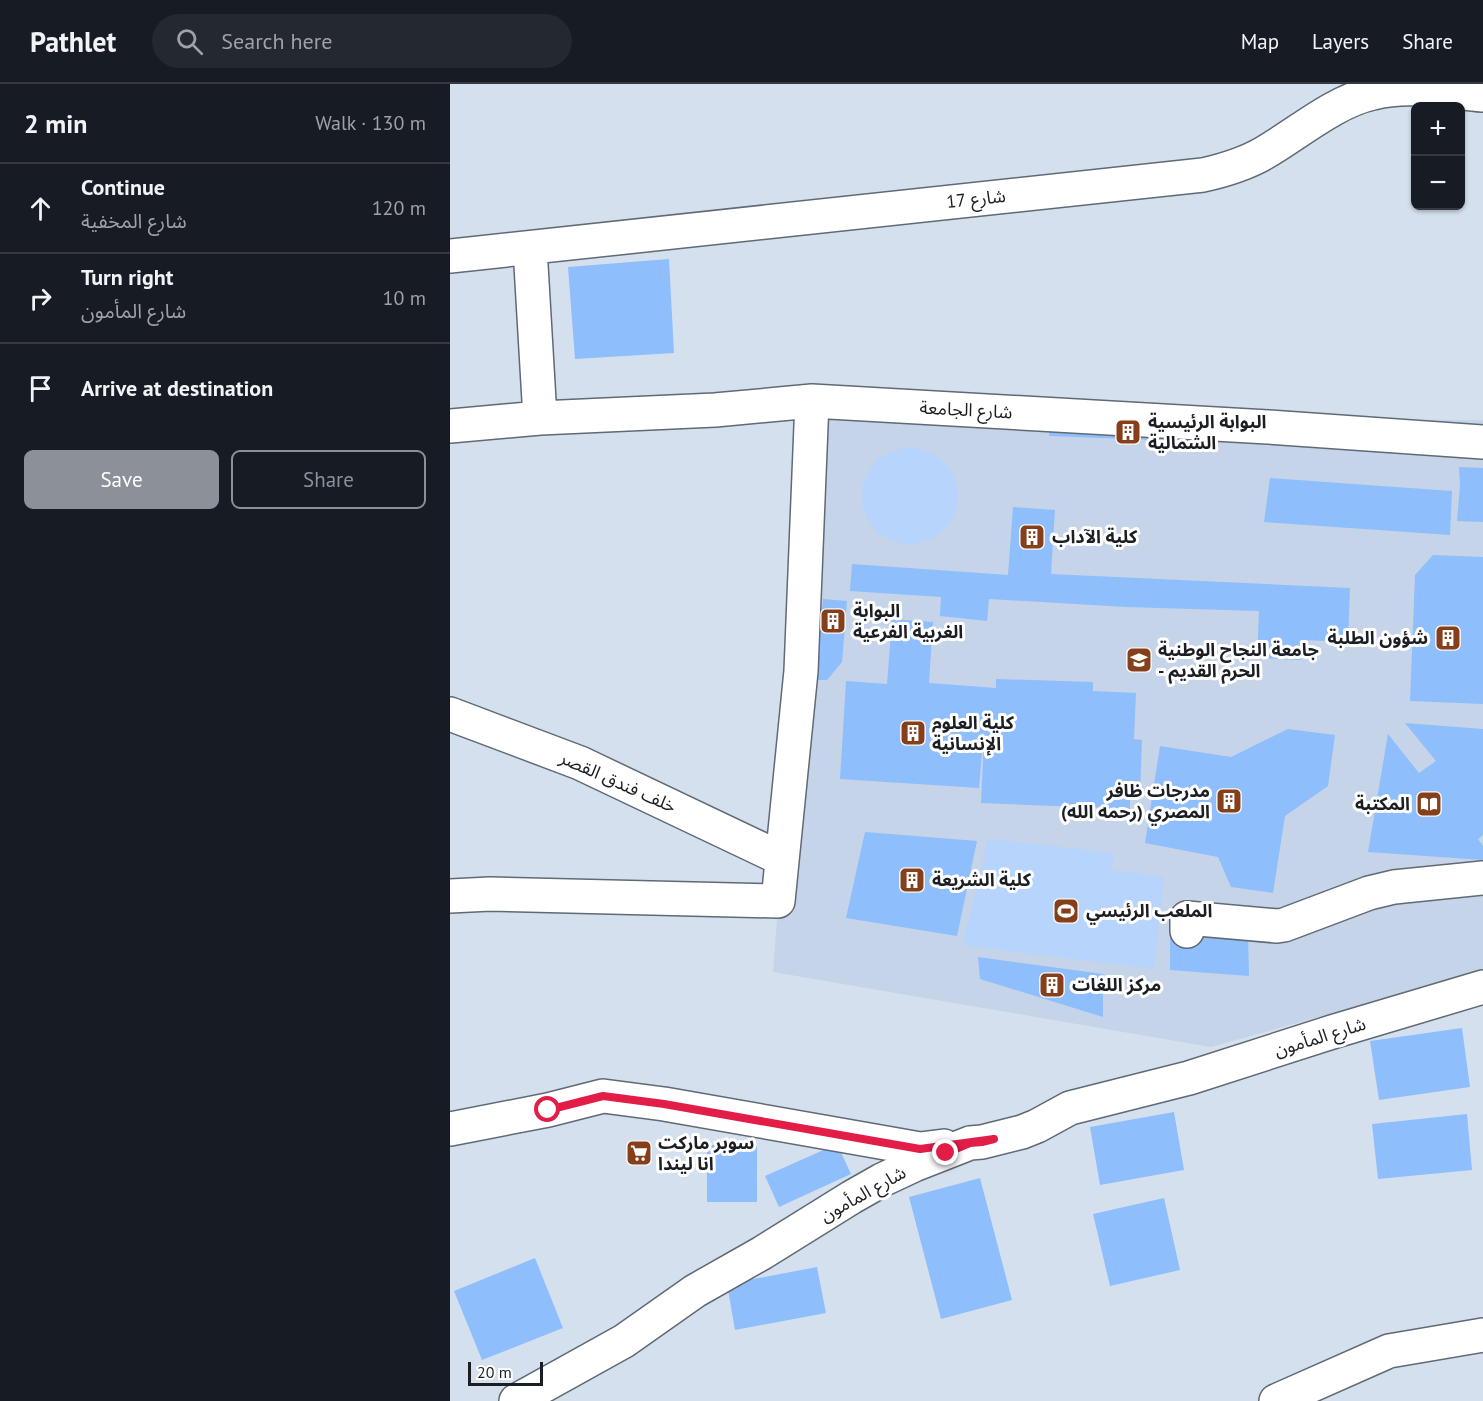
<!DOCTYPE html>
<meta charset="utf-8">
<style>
body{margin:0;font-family:"PT Sans","Noto Sans Arabic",sans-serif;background:#242831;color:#f1f3f6}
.controls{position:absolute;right:18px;top:18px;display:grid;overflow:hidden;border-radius:9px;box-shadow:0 2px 4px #0004}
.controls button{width:54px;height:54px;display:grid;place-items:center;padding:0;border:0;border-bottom:2px solid #363941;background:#171b24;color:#f1f3f6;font:30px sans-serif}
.scale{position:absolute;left:18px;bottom:15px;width:75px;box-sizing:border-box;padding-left:6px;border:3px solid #1b1e23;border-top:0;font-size:16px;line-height:21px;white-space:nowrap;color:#1b1e23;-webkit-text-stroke:4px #fff;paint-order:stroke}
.stop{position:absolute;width:18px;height:18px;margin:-14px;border:4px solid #e11d48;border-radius:50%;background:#fff}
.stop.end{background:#e11d48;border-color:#fff;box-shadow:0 2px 6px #0008}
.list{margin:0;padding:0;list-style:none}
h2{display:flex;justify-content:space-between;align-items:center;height:78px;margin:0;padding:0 24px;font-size:26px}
h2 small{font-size:20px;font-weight:400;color:#9ea1a6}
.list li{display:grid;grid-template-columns:39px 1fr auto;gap:18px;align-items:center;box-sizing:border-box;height:90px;padding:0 24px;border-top:2px solid #363941}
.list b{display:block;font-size:22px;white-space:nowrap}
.list p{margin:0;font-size:20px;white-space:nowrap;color:#9ea1a6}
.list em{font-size:20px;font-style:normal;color:#9ea1a6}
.actions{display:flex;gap:12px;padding:18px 24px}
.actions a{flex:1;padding:14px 0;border:2px solid #8c9099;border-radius:9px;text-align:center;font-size:21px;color:#8c9099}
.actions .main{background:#8c9099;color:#fff}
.icon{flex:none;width:33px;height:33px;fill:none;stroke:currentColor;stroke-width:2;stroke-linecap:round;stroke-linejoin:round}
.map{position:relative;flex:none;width:1033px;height:1317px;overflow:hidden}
header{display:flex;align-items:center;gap:36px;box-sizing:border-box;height:84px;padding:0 30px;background:#171b24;border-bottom:2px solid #363941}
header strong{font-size:28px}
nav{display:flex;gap:33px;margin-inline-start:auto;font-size:21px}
.search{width:420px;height:54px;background:#242831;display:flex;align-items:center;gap:15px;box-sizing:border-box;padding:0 21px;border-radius:33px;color:#9ea1a6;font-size:22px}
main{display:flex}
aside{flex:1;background:#171b24}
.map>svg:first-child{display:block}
</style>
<header>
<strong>Pathlet</strong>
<div class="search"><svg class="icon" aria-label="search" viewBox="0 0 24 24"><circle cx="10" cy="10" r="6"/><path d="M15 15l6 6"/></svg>Search here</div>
<nav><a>Map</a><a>Layers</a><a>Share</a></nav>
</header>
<main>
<aside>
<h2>2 min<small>Walk · 130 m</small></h2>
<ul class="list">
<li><svg class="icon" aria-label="ahead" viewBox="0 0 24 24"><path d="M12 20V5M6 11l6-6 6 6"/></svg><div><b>Continue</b><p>شارع المخفية</p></div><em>120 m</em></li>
<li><svg class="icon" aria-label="right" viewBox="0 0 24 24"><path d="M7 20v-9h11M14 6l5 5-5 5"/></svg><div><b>Turn right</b><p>شارع المأمون</p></div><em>10 m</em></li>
<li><svg class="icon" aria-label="arrive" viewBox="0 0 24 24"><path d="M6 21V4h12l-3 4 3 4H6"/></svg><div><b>Arrive at destination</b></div></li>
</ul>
<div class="actions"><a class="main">Save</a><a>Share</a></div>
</aside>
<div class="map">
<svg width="1033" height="1317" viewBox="0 0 1033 1317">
<rect width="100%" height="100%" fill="#d5e0ee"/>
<path fill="#c5d4e8" d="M 364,333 L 1033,336 L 1033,887 L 761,963 L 323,888 Z"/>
<path fill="#b6d4fc" d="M412 412a48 48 0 1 1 96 0a48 48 0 1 1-96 0Z
M 538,755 L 664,769 L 662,786 L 714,793 L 704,885 L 513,861 Z"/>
<path fill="#8ebefc" d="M 219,175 L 224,269 L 125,275 L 118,183 Z
M 600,339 L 757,344 L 756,358 L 599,352 Z
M 1009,383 L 1033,384 L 1033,438 L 1007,437 L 1010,402 Z
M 820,394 L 1002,407 L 1000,451 L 814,438 Z
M 563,423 L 605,426 L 601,490 L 900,504 L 898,558 L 852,556 L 851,576 L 807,574 L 809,527 L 676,523 L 539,515 L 537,537 L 490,532 L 491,513 L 400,507 L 402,480 L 558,491 Z
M 983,471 L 1033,473 L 1033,620 L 960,617 L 965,491 Z
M 373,515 L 397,517 L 392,578 L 377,596 L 366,596 Z
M 442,535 L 483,538 L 479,599 L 546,604 L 546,595 L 643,598 L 643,607 L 686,609 L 684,655 L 692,656 L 690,709 L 680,709 L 680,725 L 531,719 L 535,634 L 529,704 L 390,695 L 396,597 L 437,600 Z
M 955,639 L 1033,645 L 1033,751 L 1028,755 L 1033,762 L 1033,776 L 918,768 L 938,650 L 969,689 L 986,677 Z
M 838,645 L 885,651 L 878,702 L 835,732 L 823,809 L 781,803 L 768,773 L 695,759 L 710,662 L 781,673 Z
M 415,748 L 527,757 L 507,852 L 396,834 Z
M 720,846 L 798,852 L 799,892 L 720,886 Z
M 528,873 L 653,890 L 653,933 L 530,895 Z
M 1012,944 L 1020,1003 L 929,1016 L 920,957 Z
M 724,1028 L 734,1086 L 650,1101 L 640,1043 Z
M 1017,1030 L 1022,1086 L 928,1095 L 922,1040 Z
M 387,1060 L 401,1090 L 329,1123 L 315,1092 Z
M 257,1061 L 307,1061 L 307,1118 L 257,1118 Z
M 530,1094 L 562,1216 L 491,1235 L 459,1113 Z
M 714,1114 L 730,1186 L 660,1202 L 643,1130 Z
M 85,1174 L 113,1244 L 32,1276 L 4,1207 Z
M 367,1183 L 376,1229 L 285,1246 L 277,1200 Z"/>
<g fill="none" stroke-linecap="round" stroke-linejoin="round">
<g stroke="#606975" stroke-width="36">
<path id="minor" d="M 80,164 L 90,334
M 0,172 L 753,91 C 775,86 795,80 814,69 C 847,50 885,17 923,9 C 959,0 997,8 1033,11
M 0,342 L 90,334 L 265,326 L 362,317 L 818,343 L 1033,358
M 0,630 L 130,679 L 332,775
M 0,812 L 40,810 L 328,817 L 351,587 L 362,317
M 737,847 L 737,834 L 827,842 L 834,841 L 919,809 L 944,803 L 1033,794
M 0,1045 L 98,1026 L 153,1012 L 214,1020 L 470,1065 L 494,1062
M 66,1317 L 174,1257 L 245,1207 L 312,1169 L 402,1113 L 432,1096 L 464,1081 L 520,1059 L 532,1058 L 572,1048 L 587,1042 L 620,1024 L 739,994 L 882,948 L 1033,903
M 826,1317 L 939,1267 L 1033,1251"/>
</g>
<use href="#minor" stroke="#fff" stroke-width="33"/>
</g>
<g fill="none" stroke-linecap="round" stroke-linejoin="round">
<path stroke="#e11d48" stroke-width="8" d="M 98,1026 L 153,1012 L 214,1020 L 470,1065 L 544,1055 L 532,1058 L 520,1059 L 496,1069"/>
</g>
<defs>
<g id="building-square" transform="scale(1.35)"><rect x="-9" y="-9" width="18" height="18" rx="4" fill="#853f1b" stroke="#fff"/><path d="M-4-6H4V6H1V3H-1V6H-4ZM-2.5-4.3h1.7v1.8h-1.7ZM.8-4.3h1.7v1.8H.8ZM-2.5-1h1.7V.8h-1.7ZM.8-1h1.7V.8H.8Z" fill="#fff"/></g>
<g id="university-square" transform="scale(1.35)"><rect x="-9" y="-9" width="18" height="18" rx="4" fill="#853f1b" stroke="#fff"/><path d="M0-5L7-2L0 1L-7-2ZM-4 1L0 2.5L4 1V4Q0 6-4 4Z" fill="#fff"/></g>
<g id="library-square" transform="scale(1.35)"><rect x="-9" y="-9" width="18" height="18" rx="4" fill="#853f1b" stroke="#fff"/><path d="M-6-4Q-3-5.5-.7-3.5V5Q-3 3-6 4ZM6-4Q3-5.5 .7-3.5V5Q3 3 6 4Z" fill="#fff"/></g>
<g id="stadium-square" transform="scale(1.35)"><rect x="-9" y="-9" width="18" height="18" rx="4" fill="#853f1b" stroke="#fff"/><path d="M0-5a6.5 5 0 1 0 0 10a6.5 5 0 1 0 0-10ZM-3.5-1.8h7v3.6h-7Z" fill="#fff"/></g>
<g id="supermarket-square" transform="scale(1.35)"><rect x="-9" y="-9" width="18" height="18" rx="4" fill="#853f1b" stroke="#fff"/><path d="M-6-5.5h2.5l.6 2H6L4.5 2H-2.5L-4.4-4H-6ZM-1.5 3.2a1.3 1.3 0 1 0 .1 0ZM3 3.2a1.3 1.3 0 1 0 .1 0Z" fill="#fff"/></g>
</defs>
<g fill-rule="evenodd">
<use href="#building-square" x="678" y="348"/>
<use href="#building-square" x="582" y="453"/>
<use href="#building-square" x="383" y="537"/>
<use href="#building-square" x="998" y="554"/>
<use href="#university-square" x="689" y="576"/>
<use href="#building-square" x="463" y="649"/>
<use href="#building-square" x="779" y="717"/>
<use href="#library-square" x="979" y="720"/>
<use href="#building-square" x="462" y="796"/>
<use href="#stadium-square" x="616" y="827"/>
<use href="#building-square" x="602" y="901"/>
<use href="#supermarket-square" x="189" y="1069"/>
</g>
<g text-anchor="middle" stroke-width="6" stroke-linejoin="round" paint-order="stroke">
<g font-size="18" fill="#1b1e23" stroke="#fff">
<text transform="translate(526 115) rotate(-6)" y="6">شارع 17</text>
<text transform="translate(516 326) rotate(3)" y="6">شارع الجامعة</text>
<text transform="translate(168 698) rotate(24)" y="6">خلف فندق القصر</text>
<text transform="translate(870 953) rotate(-17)" y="6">شارع المأمون</text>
<text transform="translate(413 1110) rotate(-29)" y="6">شارع المأمون</text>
</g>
<g font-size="18" font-weight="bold" fill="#1b1e23" stroke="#fff" text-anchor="start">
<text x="698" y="344">البوابة الرئيسية<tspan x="698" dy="21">الشمالية</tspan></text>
<text x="602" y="459">كلية الآداب</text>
<text x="403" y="533">البوابة<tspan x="403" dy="21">الغربية الفرعية</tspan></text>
<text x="978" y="560" text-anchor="end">شؤون الطلبة</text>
<text x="708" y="572">جامعة النجاح الوطنية<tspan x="708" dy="21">- الحرم القديم</tspan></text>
<text x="482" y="645">كلية العلوم<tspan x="482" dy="21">الإنسانية</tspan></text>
<text x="760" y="713" text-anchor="end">مدرجات ظافر<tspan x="760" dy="21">المصري (رحمه الله)</tspan></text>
<text x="960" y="726" text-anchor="end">المكتبة</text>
<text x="482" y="802">كلية الشريعة</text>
<text x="636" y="833">الملعب الرئيسي</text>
<text x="622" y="907">مركز اللغات</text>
<text x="208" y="1065">سوبر ماركت<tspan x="208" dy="21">انا ليندا</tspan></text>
</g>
</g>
</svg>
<div class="controls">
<button>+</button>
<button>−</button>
</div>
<div class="scale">20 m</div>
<div class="stop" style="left:98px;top:1026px"></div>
<div class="stop end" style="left:496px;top:1069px"></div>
</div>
</main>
